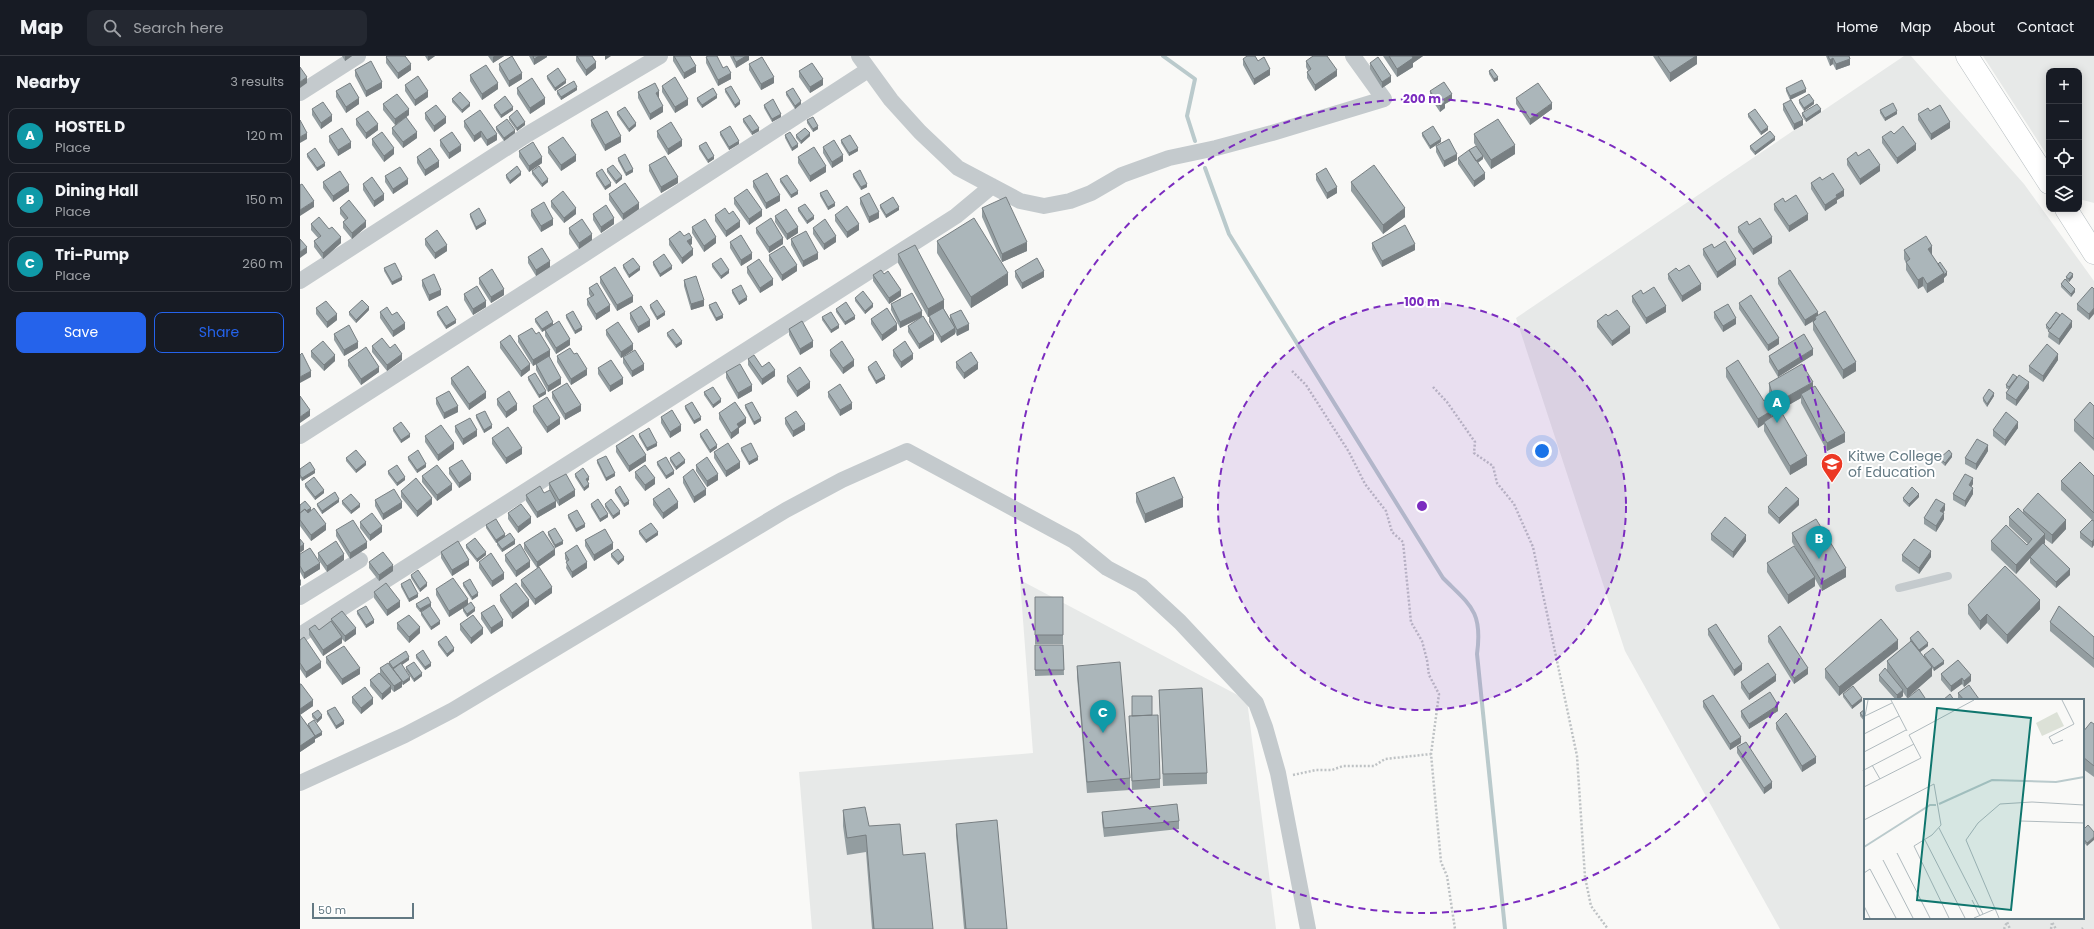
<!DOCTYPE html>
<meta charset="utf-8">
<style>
body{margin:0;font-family:Poppins,sans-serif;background:#242831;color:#f1f3f6}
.controls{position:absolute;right:12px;top:12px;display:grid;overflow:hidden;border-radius:8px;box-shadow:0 2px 10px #0003}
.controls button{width:36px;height:36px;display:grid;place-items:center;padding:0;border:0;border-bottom:1px solid #363941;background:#171b24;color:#f1f3f6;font:20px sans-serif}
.scale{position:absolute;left:12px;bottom:10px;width:102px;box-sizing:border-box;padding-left:4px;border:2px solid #637983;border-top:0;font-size:11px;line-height:14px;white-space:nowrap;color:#637983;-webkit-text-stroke:3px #fff;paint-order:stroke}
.you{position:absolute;left:1242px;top:395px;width:14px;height:14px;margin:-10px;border:3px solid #fff;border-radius:50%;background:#1a73e8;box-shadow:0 0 0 6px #1a73e833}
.badge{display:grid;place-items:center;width:26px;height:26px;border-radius:50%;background:#2563eb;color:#fff;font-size:13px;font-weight:700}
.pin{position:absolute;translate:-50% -33px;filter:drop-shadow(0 1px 2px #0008)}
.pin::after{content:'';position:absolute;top:21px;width:14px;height:12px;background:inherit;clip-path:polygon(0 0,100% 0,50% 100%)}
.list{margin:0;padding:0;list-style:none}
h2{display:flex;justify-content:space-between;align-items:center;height:52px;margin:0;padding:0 16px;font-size:17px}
h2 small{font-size:13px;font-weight:400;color:#9ea1a6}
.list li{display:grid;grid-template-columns:26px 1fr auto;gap:12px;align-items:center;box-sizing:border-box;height:56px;margin:0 8px 8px;padding:0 8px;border:1px solid #363941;border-radius:8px}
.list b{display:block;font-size:15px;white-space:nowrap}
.list p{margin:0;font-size:13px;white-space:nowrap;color:#9ea1a6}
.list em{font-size:13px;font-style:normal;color:#9ea1a6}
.actions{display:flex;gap:8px;padding:12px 16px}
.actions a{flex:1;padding:9px 0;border:1px solid #2563eb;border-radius:8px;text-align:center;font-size:14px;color:#2563eb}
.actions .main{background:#2563eb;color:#fff}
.icon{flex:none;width:22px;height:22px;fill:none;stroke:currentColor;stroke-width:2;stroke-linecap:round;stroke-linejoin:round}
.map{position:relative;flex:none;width:1794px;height:873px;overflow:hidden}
header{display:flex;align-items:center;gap:24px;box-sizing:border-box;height:56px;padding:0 20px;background:#171b24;border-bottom:1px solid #363941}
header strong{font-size:19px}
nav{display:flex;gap:22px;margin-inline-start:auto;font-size:14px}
.search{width:280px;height:36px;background:#242831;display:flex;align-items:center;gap:10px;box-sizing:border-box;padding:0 14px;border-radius:8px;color:#9ea1a6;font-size:15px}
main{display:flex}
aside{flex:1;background:#171b24}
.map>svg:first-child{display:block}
</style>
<header>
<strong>Map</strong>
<div class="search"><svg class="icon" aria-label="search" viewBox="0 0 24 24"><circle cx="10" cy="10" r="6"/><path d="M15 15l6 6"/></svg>Search here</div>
<nav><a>Home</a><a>Map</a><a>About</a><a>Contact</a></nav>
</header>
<main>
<aside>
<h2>Nearby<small>3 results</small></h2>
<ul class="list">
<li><span class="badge" style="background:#0f9aa8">A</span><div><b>HOSTEL D</b><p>Place</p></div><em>120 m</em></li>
<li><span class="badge" style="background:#0f9aa8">B</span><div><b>Dining Hall</b><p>Place</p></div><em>150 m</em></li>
<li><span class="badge" style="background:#0f9aa8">C</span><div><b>Tri-Pump</b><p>Place</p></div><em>260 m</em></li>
</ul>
<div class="actions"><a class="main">Save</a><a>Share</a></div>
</aside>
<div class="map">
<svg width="1794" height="873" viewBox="0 0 1794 873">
<rect width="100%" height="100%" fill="#f9f9f7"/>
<path fill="#e7e9e8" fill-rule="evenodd" d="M 1604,0 L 1611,0 L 1724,128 L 1794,225 L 1794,873 L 1480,873 L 1325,595 L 1216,262 ZM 1565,644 L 1783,644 L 1783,862 L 1565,862 Z
M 1683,0 L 1794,0 L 1794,147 L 1779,143 L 1779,15 L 1749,15 L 1749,102 Z
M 720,524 L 947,644 L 976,873 L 512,873 L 499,716 L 733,697 Z"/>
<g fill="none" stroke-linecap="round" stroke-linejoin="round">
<path stroke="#bacacc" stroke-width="4" d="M 863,0 L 895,23 L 887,60 L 895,85
M 905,112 L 929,178 L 1143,522 C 1170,549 1183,555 1177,598 L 1205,873"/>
<g stroke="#b7bec1" stroke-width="23">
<path id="secondary" d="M 1667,0 L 1749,127
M 1766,153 L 1794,197"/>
</g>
<path stroke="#bec2c4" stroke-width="2.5" stroke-dasharray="2 2" stroke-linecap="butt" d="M 992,315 L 1006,329 L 1049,396 L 1065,428 L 1086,455 L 1092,476 L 1103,486 L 1111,566 L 1122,585 L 1127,604 L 1129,619 L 1139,638 L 1131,698 L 1141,806 L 1147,820 L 1155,873
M 1133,331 L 1147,346 L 1175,386 L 1174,397 L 1193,410 L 1197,427 L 1214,448 L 1233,491 L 1277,700 L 1285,821 L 1291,850 L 1308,873
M 993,719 L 1016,714 L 1032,714 L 1043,710 L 1074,710 L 1085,703 L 1131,698
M 1704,873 L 1707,866 L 1710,873
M 1751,873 L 1752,866 L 1756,873
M 1782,873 L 1783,872"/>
<path stroke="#c4cacd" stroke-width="8" d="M 1599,532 L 1648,520"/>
<path stroke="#c4cacd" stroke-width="16" d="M 559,0 L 591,44 L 620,76 L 658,112 L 720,145 L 744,150 L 770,145 L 791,137 L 822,119 L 869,102 L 916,92 L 972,77 L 1084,43 L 1053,0
M 0,37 L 58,0
M 0,225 L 228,78 L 360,0
M 0,380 L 283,199 L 568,14
M 0,541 L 60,504
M 0,579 L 656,160 L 692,130
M 0,727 L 105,679 L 153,654 L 486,454 L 542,424 L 607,395 L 774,485 L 807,512 L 841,530 L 880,566 L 956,647 L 965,671 L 978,717 L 1008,873"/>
<use href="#secondary" stroke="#fff" stroke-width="22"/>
</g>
<path fill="#939da0" d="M 42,0 L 52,0 L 45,5 Z
M 125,0 L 135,0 L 128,5 Z
M 188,0 L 204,0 L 193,7 Z
M 229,0 L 247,0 L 247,1 L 234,9 Z
M 276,0 L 292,0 L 296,12 L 286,20 L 276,5 Z
M 373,0 L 390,0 L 396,16 L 384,23 L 373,5 Z
M 430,0 L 449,0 L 449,4 L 436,12 Z
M 1083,0 L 1123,0 L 1113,7 L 1113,11 L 1097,21 Z
M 1353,0 L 1397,0 L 1397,8 L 1370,26 Z
M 1526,0 L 1549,0 L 1550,9 L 1536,14 L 1533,8 L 1530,10 Z
M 86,1 L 111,14 L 98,23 L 86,7 Z
M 406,1 L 423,12 L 431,23 L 418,30 L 406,7 Z
M 943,3 L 958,5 L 970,19 L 954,29 L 943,9 Z
M 1006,5 L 1037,20 L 1015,35 L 1007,22 L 1007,16 L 1008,15 L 1006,11 Z
M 1070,7 L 1091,26 L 1082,32 L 1070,13 Z
M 199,8 L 222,23 L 209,31 L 199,14 Z
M 449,8 L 474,27 L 461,34 L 449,14 Z
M 55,14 L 82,32 L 66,41 L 55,20 Z
M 499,15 L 523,29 L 510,37 L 499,21 Z
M 1189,15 L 1198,24 L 1194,26 L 1189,18 Z
M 170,19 L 198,33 L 182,44 L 170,25 Z
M 247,20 L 266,27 L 255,35 L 247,23 Z
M 105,29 L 128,41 L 115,50 L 105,35 Z
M 362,30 L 388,49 L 375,57 L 362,36 Z
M 217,32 L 245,48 L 230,58 L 217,38 Z
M 1486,32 L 1506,36 L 1490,44 L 1486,35 Z
M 425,33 L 440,48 L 435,52 L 425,36 Z
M 277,34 L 261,44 L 257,38 L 257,35 Z
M 36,35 L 59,48 L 46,57 L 36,41 Z
M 1130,35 L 1152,44 L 1145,48 L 1145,52 L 1140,56 L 1130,41 Z
M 338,36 L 359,41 L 359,42 L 363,56 L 350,64 L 338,42 Z
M 486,36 L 501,48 L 495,53 L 486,39 Z
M 397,42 L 417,42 L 402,52 L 397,45 Z
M 1216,42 L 1252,53 L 1230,69 L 1216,48 Z
M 152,43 L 170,50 L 162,57 L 152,46 Z
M 1499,44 L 1514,48 L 1504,55 L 1499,47 Z
M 83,48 L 109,59 L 95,69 L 83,54 Z
M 1483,48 L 1503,69 L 1494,74 L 1483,54 Z
M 194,49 L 213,54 L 201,62 L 194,52 Z
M 464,49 L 481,61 L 472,66 L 464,52 Z
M 12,53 L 32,65 L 21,73 L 12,59 Z
M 1580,54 L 1597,58 L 1585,65 L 1580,57 Z
M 1630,55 L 1650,72 L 1631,84 L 1618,64 L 1618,58 Z
M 317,56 L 336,70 L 329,76 L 317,59 Z
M 1521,56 L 1506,66 L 1502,60 L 1502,57 Z
M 125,57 L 146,67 L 134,76 L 125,63 Z
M 1448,58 L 1468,74 L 1461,79 L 1448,61 Z
M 209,61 L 225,69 L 217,75 L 209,64 Z
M 56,63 L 78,74 L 66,83 L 56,69 Z
M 443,63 L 459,75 L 452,79 L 443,66 Z
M 291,64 L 321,86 L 305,95 L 291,70 Z
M 507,64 L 518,73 L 513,76 L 507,67 Z
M 164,65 L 197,84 L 187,90 L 181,81 L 174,86 L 164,71 Z
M 196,71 L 215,77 L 204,85 L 196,74 Z
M 92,72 L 117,82 L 103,92 L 92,78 Z
M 357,75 L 382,90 L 368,99 L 357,81 Z
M 420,76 L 439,88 L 429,94 L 420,79 Z
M 1122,77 L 1141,86 L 1130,93 L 1122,80 Z
M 1174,78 L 1215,98 L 1191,113 L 1174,87 Z
M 1594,78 L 1616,94 L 1597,108 L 1582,87 L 1582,81 Z
M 485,79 L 498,91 L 492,95 L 485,82 Z
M 496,79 L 510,80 L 501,88 L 496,82 Z
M 29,80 L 51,92 L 38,100 L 29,86 Z
M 72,83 L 94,98 L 84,106 L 72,89 Z
M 140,84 L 161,95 L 149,103 L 140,90 Z
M 541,84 L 558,95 L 549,100 L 541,87 Z
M 1475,84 L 1455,99 L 1450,93 L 1450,90 Z
M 399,90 L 414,103 L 408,107 L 399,93 Z
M 1136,90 L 1157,104 L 1144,111 L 1136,96 Z
M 248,91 L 276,105 L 261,115 L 248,97 Z
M 523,91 L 543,105 L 532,112 L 523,97 Z
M 219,95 L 242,107 L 229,116 L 219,101 Z
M 7,98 L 25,110 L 17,115 L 7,101 Z
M 1558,100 L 1580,115 L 1560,129 L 1547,109 L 1547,103 Z
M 117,101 L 139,111 L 125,120 L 117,107 Z
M 498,101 L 526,116 L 510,126 L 498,107 Z
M 318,102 L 333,116 L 326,120 L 318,105 Z
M 1158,102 L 1183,103 L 1178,107 L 1185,123 L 1174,131 L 1158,108 Z
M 349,109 L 378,127 L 361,137 L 349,115 Z
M 307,113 L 322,123 L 316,128 L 307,116 Z
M 232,115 L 248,126 L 242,131 L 232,118 Z
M 296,117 L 311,130 L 305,134 L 296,120 Z
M 553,118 L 567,131 L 561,134 L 553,121 Z
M 1016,118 L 1037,137 L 1027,143 L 1016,124 Z
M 206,119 L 221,119 L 210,128 L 206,122 Z
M 85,120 L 108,128 L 93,138 L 85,126 Z
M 480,123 L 498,138 L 491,142 L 480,126 Z
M 1522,124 L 1544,140 L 1537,144 L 1537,147 L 1525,155 L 1511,133 L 1511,127 Z
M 453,125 L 480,145 L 466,153 L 453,131 Z
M 23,126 L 49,135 L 33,146 L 23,132 Z
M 1051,126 L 1105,161 L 1083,178 L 1051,135 Z
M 63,128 L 84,144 L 74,151 L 63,134 Z
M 520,137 L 535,150 L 528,154 L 520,140 Z
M 309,138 L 339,153 L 323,164 L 309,144 Z
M 434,142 L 462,160 L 449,169 L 434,148 Z
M 560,142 L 579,162 L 569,167 L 560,148 Z
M 251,145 L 276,158 L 264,167 L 251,151 Z
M 1485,146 L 1508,164 L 1489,176 L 1474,154 L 1474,148 Z
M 580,149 L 599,154 L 586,162 L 580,152 Z
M 40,152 L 66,171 L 52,183 L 43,172 L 43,166 L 45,164 L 40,158 Z
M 498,152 L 514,163 L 507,168 L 498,155 Z
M 682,152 L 727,195 L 702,206 L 682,161 Z
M 231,154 L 253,169 L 241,176 L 231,160 Z
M 170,158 L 186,168 L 176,174 L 170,161 Z
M 293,158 L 314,168 L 301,177 L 293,164 Z
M 429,158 L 440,171 L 426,181 L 415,165 L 415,159 Z
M 535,159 L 559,174 L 547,182 L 535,165 Z
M 475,160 L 498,177 L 487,184 L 475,166 Z
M 11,168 L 41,187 L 23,203 L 14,191 L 14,185 L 18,182 L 11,174 Z
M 1449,169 L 1472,187 L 1453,199 L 1438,176 L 1438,171 Z
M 392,171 L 416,187 L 404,196 L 392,177 Z
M 269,172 L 292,184 L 279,193 L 269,178 Z
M 456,172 L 483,188 L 469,197 L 456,177 Z
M 513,172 L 536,186 L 524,194 L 513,178 Z
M 384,180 L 392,188 L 390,189 L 393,199 L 382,208 L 369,189 L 369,183 Z
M 125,183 L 147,195 L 135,203 L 125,189 Z
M 491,183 L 518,203 L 503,211 L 491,189 Z
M 637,185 L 708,229 L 671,252 L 637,197 Z
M 430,186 L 452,203 L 441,210 L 430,192 Z
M 1072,187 L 1115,194 L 1082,211 L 1072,193 Z
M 1414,192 L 1436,209 L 1417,222 L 1403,199 L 1403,193 Z
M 1604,194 L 1632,199 L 1638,208 L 1647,219 L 1644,222 L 1644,226 L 1627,237 L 1623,230 L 1618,233 L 1606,214 L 1606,207 L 1604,203 Z
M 598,198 L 644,253 L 650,263 L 650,259 L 669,274 L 657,280 L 655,276 L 655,278 L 641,287 L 629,266 L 629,261 L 628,261 L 598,207 Z
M 469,199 L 497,215 L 482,225 L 469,205 Z
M 228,201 L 250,211 L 236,220 L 228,207 Z
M 353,206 L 372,213 L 360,221 L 353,209 Z
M 412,208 L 429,217 L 421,223 L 412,211 Z
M 323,209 L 340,214 L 329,222 L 323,212 Z
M 447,211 L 473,229 L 460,237 L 447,217 Z
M 84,212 L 102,224 L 92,229 L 84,215 Z
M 715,215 L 744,221 L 722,233 L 715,221 Z
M 1379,215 L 1401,234 L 1382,246 L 1368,223 L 1368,218 Z
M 584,218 L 601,240 L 589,248 L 573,225 L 573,219 Z
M 300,221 L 333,246 L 317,255 L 300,227 Z
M 1766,221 L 1773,221 L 1769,226 L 1766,224 Z
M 179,222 L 204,239 L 191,247 L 179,228 Z
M 1478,222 L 1518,260 L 1556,315 L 1543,323 L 1513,274 L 1513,266 L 1515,264 L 1505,270 L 1478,228 Z
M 122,224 L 141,239 L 129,245 L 122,230 Z
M 384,224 L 404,250 L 391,254 L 384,230 Z
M 1761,228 L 1775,236 L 1771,241 L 1761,231 Z
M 289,232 L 310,255 L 296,264 L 287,249 L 287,243 L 291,241 L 289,238 Z
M 1794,233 L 1789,264 L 1777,254 L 1777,248 Z
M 432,234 L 447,244 L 439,249 L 432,237 Z
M 164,238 L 186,251 L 173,259 L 164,244 Z
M 1343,238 L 1366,256 L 1346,268 L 1332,246 L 1332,240 Z
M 555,242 L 573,251 L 565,258 L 555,245 Z
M 1439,247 L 1479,288 L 1468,295 L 1439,253 Z
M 591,248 L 622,261 L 600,272 L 591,254 Z
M 350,249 L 365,259 L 357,264 L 350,252 Z
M 409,249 L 423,262 L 416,265 L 409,252 Z
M 16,252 L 37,264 L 27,272 L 16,258 Z
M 536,253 L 555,263 L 545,269 L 536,256 Z
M 69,254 L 56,267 L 49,259 L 49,256 Z
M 80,256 L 92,259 L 105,273 L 93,281 L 80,262 Z
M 137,256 L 156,267 L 146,273 L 137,259 Z
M 1414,256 L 1436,268 L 1423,276 L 1414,262 Z
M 330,257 L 350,270 L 338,277 L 330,263 Z
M 266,259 L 282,274 L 275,278 L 266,262 Z
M 1308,260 L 1330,277 L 1312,290 L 1297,271 L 1297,265 Z
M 522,261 L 539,272 L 531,277 L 522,264 Z
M 235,263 L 253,269 L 270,289 L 256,298 L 245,280 L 245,274 L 247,273 L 242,276 L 235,266 Z
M 571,263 L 597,274 L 582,285 L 571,268 Z
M 1746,269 L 1772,271 L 1759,289 L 1748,281 L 1749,275 L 1746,272 Z
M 608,270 L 634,284 L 619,293 L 608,276 Z
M 489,273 L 513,291 L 500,299 L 489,279 Z
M 306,274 L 333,294 L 321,302 L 306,279 Z
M 367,277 L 382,288 L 376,292 L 367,280 Z
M 34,278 L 58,292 L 44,300 L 34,284 Z
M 218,280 L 250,300 L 248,301 L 261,328 L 248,336 L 236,314 L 236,308 L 233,310 L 218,286 Z
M 200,286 L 230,314 L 221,321 L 200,292 Z
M 72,290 L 90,292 L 102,304 L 87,315 L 72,296 Z
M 530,294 L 554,310 L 543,318 L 530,300 Z
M 593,294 L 613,303 L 601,312 L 593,300 Z
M 11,295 L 35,305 L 24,315 L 11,301 Z
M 1513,299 L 1478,321 L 1469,306 L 1469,300 Z
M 257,300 L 287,319 L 271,329 L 257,306 Z
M 323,301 L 344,314 L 332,321 L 323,307 Z
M 448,303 L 462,311 L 475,320 L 462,329 L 448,309 Z
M 48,304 L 79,316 L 61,329 L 48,310 Z
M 1758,304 L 1743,326 L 1729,316 L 1729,310 Z
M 656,306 L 678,313 L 664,323 L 656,312 Z
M 568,311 L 585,323 L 576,328 L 568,314 Z
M 298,312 L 323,328 L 310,336 L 298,318 Z
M 1426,312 L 1464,345 L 1471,341 L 1469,336 L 1469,327 L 1513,332 L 1545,386 L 1527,395 L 1501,347 L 1501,342 L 1480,354 L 1507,409 L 1490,419 L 1464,375 L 1464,368 L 1458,372 L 1426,321 Z
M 426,316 L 452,335 L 438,343 L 426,322 Z
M 487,320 L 510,332 L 497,341 L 487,326 Z
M 228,321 L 246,338 L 239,342 L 228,324 Z
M 151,322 L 186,342 L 169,354 L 151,328 Z
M 1717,323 L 1729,332 L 1716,350 L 1706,343 L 1706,337 L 1709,334 L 1706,332 L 1706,329 Z
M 252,336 L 281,355 L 265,364 L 252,342 Z
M 404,336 L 421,346 L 413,352 L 404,339 Z
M 528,336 L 552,353 L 540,360 L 528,341 Z
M 1694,340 L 1687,351 L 1683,345 L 1683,342 Z
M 136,342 L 158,356 L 144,363 L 136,348 Z
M 197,343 L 217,354 L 206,362 L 197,349 Z
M 445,349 L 461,365 L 454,369 L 445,352 Z
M 233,350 L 260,368 L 247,377 L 233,356 Z
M 385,350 L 401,364 L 394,368 L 385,353 Z
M 1794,350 L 1794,395 L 1774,375 L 1774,364 Z
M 419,357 L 446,367 L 439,372 L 439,377 L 431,383 L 419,363 Z
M 176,359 L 192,372 L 184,377 L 176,362 Z
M 361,361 L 381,375 L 370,382 L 361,367 Z
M 485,362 L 505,374 L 493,381 L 485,368 Z
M 155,370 L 177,380 L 163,389 L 155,376 Z
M 93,372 L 110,381 L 101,387 L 93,375 Z
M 1718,372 L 1705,390 L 1693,380 L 1693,374 Z
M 339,378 L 357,390 L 347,395 L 339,381 Z
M 400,378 L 417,392 L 410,397 L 400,381 Z
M 125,380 L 154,393 L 138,405 L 125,386 Z
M 192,382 L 222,398 L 206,408 L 192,388 Z
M 316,390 L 346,405 L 329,416 L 316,396 Z
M 441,392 L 458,404 L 449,409 L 441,395 Z
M 1688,395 L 1676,414 L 1665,408 L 1665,402 Z
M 414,396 L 440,412 L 426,421 L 414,402 Z
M 108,401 L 126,411 L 117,417 L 108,404 Z
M 1652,401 L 1645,410 L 1640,405 L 1640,402 Z
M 46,402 L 66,409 L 56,417 L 46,405 Z
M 370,402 L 385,407 L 376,414 L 370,405 Z
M 297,404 L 315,420 L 306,425 L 297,407 Z
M 357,406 L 374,418 L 366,423 L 357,409 Z
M 396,409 L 418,424 L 407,431 L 396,415 Z
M 149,412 L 171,424 L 159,432 L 149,418 Z
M 0,413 L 15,417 L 2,425 L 0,422 Z
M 88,415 L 105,424 L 97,430 L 88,418 Z
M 335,416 L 355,428 L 345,435 L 335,422 Z
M 275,418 L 289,424 L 287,425 L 289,431 L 284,435 L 275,421 Z
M 122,420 L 152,434 L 137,445 L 122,426 Z
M 1794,420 L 1794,489 L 1792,492 L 1780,482 L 1780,476 L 1792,464 L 1761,434 L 1761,425 Z
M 383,421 L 406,439 L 394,447 L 383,427 Z
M 249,427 L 275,440 L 259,450 L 249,433 Z
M 5,428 L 24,437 L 15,444 L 5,431 Z
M 1673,428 L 1671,431 L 1673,438 L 1665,451 L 1653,444 L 1653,438 Z
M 315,434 L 329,448 L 324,451 L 315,437 Z
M 101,435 L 132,448 L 117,461 L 101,441 Z
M 244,437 L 256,451 L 237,462 L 226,445 L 226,439 Z
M 836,437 L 883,451 L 845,467 L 836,446 Z
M 1619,441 L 1609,451 L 1603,445 L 1603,442 Z
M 353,443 L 378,452 L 363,463 L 353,449 Z
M 75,444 L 102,452 L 83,464 L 75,450 Z
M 42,445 L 60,451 L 51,458 L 42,448 Z
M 39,446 L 22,458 L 17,450 L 17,448 Z
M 291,448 L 308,461 L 300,466 L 291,451 Z
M 305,448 L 320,458 L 313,463 L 305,451 Z
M 0,449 L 11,455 L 26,474 L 11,485 L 0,470 Z
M 1499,449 L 1479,468 L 1468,457 L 1468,451 Z
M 1645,454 L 1643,457 L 1644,463 L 1636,476 L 1624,468 L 1624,462 Z
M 1723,454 L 1766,473 L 1752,488 L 1745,483 L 1745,487 L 1744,488 L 1770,519 L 1756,532 L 1730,507 L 1730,502 L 1716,518 L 1691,494 L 1691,485 L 1727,489 L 1728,488 L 1709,470 L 1709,461 L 1723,457 Z
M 208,457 L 231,467 L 218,477 L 208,463 Z
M 268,459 L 285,471 L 276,476 L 268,462 Z
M 60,466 L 82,476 L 70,485 L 60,472 Z
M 186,469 L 205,480 L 215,488 L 202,496 L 197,489 L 197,486 L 196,487 L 186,472 Z
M 36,474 L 67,492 L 50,503 L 36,480 Z
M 339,475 L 358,479 L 346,487 L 339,478 Z
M 248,476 L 263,488 L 255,492 L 248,479 Z
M 1492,477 L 1546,521 L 1522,535 L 1515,523 L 1515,530 L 1488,548 L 1467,516 L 1467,507 L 1506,509 L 1492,486 Z
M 1411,478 L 1446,485 L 1433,502 L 1411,484 Z
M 285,484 L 313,493 L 294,505 L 285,490 Z
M 224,487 L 255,499 L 237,512 L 224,493 Z
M 166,489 L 186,499 L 177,506 L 166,492 Z
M 141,496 L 169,509 L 152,520 L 141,502 Z
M 18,497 L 44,504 L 27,516 L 18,503 Z
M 265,497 L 287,512 L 272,522 L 266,512 L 267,506 L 265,503 Z
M 0,498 L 20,513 L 4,523 L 0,516 Z
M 311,498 L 324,504 L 318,509 L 311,501 Z
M 205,499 L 230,511 L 216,521 L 205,505 Z
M 1602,499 L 1631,501 L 1619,518 L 1602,505 Z
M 69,506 L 93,515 L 79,525 L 69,512 Z
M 179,506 L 204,523 L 192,531 L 179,512 Z
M 111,519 L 127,530 L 120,536 L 111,522 Z
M 221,524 L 252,537 L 235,549 L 221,530 Z
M 163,527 L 178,540 L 172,544 L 163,530 Z
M 101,528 L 118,541 L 109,546 L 101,531 Z
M 136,533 L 175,555 L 167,561 L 163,555 L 163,552 L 149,561 L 136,539 Z
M 74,536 L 100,551 L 87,560 L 74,542 Z
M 200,539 L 229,550 L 212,563 L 200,545 Z
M 735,541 L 763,541 L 763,588 L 735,588 Z
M 116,548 L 131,550 L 130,550 L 140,568 L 131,574 L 121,559 L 121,556 L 128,551 L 120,556 L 116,551 Z
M 1668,549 L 1740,553 L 1707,588 L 1687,567 L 1680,574 L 1668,558 Z
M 57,555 L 74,567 L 66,572 L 57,558 Z
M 181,557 L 203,570 L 191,578 L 181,563 Z
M 31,563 L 56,578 L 45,586 L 42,583 L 42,587 L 23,600 L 9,579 L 9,573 L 19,574 L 31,566 Z
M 1750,566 L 1794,581 L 1794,612 L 1750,575 Z
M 97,567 L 120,577 L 109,587 L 97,573 Z
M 160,568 L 183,578 L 171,588 L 160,574 Z
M 1408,573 L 1442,614 L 1434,620 L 1408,579 Z
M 1468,580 L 1508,618 L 1494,628 L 1468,586 Z
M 1610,582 L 1628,590 L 1620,596 L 1624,601 L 1624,599 L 1644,608 L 1634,615 L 1632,612 L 1632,620 L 1607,642 L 1603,636 L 1603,640 L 1598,644 L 1596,644 L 1579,625 L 1579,619 L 1587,614 L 1587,605 L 1610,586 Z
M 0,584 L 21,612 L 6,622 L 0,613 Z
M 138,586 L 154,595 L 147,601 L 138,589 Z
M 735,589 L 763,589 L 764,619 L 735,620 Z
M 1598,593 L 1539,640 L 1525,622 L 1525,613 Z
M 116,599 L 131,610 L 125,614 L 116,602 Z
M 26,601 L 60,618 L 42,629 L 26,607 Z
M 109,604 L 102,609 L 110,624 L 103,629 L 102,628 L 102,631 L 94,636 L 91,633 L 91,636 L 82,644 L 70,630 L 70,624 L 80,618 L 80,612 L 89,608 L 89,606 Z
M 1658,604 L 1671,625 L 1664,631 L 1662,628 L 1651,636 L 1641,624 L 1641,618 Z
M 777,610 L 830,722 L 830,734 L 787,737 L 777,621 Z
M 106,611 L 122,620 L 114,626 L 106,614 Z
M 1476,625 L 1449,644 L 1441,632 L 1441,626 Z
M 0,628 L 13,650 L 0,659 L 8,670 L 8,668 L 22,679 L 15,683 L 15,682 L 15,686 L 0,696 Z
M 859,634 L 907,717 L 907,728 L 863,730 Z
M 1658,637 L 1679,644 L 1659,644 L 1658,643 Z
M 1543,638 L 1562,645 L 1552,653 L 1543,641 Z
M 52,641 L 73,648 L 61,658 L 52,647 Z
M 1403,645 L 1441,687 L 1430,694 L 1403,651 Z
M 1565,653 L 1565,666 L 1560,660 L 1560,657 Z
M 27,655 L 44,668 L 36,673 L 27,658 Z
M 1441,655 L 1478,655 L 1449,673 L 1441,661 Z
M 12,658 L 22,662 L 17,667 L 12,661 Z
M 852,659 L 860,723 L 860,732 L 832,734 L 829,660 Z
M 1476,667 L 1516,707 L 1502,716 L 1476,673 Z
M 1794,668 L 1794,721 L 1783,713 L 1783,676 Z
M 1437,691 L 1472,732 L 1464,738 L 1437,697 Z
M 1565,712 L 1565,723 L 1563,720 L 1563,714 Z
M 543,754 L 603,799 L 633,873 L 572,873 L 566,796 L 547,799 L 543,770 Z
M 802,756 L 879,765 L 879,773 L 804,781 L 802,765 Z
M 656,768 L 707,873 L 664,873 L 656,779 Z
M 1788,769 L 1787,790 L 1783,785 L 1783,774 Z"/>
<path fill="#787f82" d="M 45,0 L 52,0 L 45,5 Z
M 128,0 L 135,0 L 128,5 Z
M 194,0 L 204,0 L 193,7 L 193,1 Z
M 239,0 L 247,0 L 247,1 L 234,9 L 234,3 Z
M 305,0 L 311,0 L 305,4 Z
M 446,0 L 449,0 L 449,4 L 436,12 L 436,6 Z
M 1111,0 L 1123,0 L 1113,7 L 1113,11 L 1097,21 L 1097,13 Z
M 1396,0 L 1397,0 L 1397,8 L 1370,26 L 1370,17 Z
M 1533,2 L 1533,8 L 1530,10 L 1530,4 Z
M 1550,3 L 1550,9 L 1536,14 L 1536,8 Z
M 296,6 L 296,12 L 286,20 L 286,14 Z
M 111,8 L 111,14 L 98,23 L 98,17 Z
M 396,10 L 396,16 L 384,23 L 384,17 Z
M 970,13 L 970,19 L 954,29 L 954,23 Z
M 1037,14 L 1037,20 L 1015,35 L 1015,29 Z
M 222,17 L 222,23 L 209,31 L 209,25 Z
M 431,17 L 431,23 L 418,30 L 418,24 Z
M 1091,20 L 1091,26 L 1082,32 L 1082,26 Z
M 7,21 L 7,27 L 0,32 L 0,26 Z
M 474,21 L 474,27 L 461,34 L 461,28 Z
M 1198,21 L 1198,24 L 1194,26 L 1194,23 Z
M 523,23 L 523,29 L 510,37 L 510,31 Z
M 266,24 L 266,27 L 255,35 L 255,32 Z
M 82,26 L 82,32 L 66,41 L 66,35 Z
M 198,27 L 198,33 L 182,44 L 182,38 Z
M 277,31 L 277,34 L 261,44 L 261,41 Z
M 1506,33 L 1506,36 L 1490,44 L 1490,40 Z
M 128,35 L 128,41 L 115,50 L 115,44 Z
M 359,35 L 359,41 L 356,43 L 356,37 Z
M 1152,38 L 1152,44 L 1145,48 L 1145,52 L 1140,56 L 1140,50 L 1144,43 Z
M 417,39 L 417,42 L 402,52 L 402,49 Z
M 59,42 L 59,48 L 46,57 L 46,51 Z
M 245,42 L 245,48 L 230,58 L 230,52 Z
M 388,43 L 388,49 L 375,57 L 375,51 Z
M 440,45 L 440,48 L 435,52 L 435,49 Z
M 501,45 L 501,48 L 495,53 L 495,50 Z
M 1514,45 L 1514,48 L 1504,55 L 1504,52 Z
M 170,47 L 170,50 L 162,57 L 162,54 Z
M 1252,47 L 1252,53 L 1230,69 L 1230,63 Z
M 363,50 L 363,56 L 350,64 L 350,58 Z
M 213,51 L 213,54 L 201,62 L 201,59 Z
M 109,53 L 109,59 L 95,69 L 95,63 Z
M 1521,53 L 1521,56 L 1506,66 L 1506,63 Z
M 1597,55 L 1597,58 L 1585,65 L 1585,62 Z
M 481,58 L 481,61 L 472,66 L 472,63 Z
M 32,59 L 32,65 L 21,73 L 21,67 Z
M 146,61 L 146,67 L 134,76 L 134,70 Z
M 1503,64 L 1503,69 L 1494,74 L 1494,68 Z
M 225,66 L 225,69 L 217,75 L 217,72 Z
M 1650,66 L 1650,72 L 1631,84 L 1631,78 Z
M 336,67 L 336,70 L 329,76 L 329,73 Z
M 78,68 L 78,74 L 66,83 L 66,77 Z
M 518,70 L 518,73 L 513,76 L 513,73 Z
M 1468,71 L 1468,74 L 1461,79 L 1461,76 Z
M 459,72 L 459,75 L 452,79 L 452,76 Z
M 215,74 L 215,77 L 204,85 L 204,82 Z
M 181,75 L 181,81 L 174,86 L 174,80 Z
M 117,76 L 117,82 L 103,92 L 103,86 Z
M 7,77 L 7,83 L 0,87 L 0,81 Z
M 510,77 L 510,80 L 501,88 L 501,85 Z
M 197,78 L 197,84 L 187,90 L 187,84 Z
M 321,80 L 321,86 L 305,95 L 305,89 Z
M 1475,81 L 1475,84 L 1455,99 L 1455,96 Z
M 1141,83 L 1141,86 L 1130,93 L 1130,90 Z
M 382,84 L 382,90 L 368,99 L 368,93 Z
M 439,85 L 439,88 L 429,94 L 429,91 Z
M 51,86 L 51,92 L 38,100 L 38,94 Z
M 498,88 L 498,91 L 492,95 L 492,92 Z
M 1616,88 L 1616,94 L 1597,108 L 1597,102 Z
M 161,89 L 161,95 L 149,103 L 149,97 Z
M 1215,89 L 1215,98 L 1191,113 L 1191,104 Z
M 94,92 L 94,98 L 84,106 L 84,100 Z
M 558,92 L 558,95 L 549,100 L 549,97 Z
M 1157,98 L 1157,104 L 1144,111 L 1144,105 Z
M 276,99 L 276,105 L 261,115 L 261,109 Z
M 543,99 L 543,105 L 532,112 L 532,106 Z
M 414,100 L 414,103 L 408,107 L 408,104 Z
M 1183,100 L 1183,103 L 1175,108 L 1175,105 Z
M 242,101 L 242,107 L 229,116 L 229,110 Z
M 139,105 L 139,111 L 125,120 L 125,114 Z
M 25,107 L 25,110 L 17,115 L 17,112 Z
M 1580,109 L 1580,115 L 1560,129 L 1560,123 Z
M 526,110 L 526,116 L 510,126 L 510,120 Z
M 333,113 L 333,116 L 326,120 L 326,117 Z
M 221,116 L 221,119 L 210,128 L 210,125 Z
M 1185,117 L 1185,123 L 1174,131 L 1174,125 Z
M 322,120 L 322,123 L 316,128 L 316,125 Z
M 378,121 L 378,127 L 361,137 L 361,131 Z
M 108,123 L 108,128 L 93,138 L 93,133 Z
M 248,123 L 248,126 L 242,131 L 242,128 Z
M 311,127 L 311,130 L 305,134 L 305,131 Z
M 567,128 L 567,131 L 561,134 L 561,131 Z
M 49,129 L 49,135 L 33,146 L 33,140 Z
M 1037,131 L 1037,137 L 1027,143 L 1027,137 Z
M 1544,134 L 1544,140 L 1537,144 L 1537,147 L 1525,155 L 1525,149 L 1536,139 Z
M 498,135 L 498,138 L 491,142 L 491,139 Z
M 84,138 L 84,144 L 74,151 L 74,145 Z
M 480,139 L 480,145 L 466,153 L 466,147 Z
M 14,145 L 14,151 L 0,160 L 0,154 Z
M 339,147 L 339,153 L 323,164 L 323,158 Z
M 535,147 L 535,150 L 528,154 L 528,151 Z
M 599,151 L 599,154 L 586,162 L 586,159 Z
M 276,152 L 276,158 L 264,167 L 264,162 Z
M 1105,152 L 1105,161 L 1083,178 L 1083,169 Z
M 462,154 L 462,160 L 449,169 L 449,163 Z
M 579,156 L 579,162 L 569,167 L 569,161 Z
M 1508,158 L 1508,164 L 1489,176 L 1489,170 Z
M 514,160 L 514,163 L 507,168 L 507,165 Z
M 314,162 L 314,168 L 301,177 L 301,171 Z
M 253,163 L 253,169 L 241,176 L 241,170 Z
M 66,165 L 66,171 L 52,183 L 52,177 Z
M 186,165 L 186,168 L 176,174 L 176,171 Z
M 440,165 L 440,171 L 426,181 L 426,175 Z
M 559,168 L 559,174 L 547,182 L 547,176 Z
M 498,171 L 498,177 L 487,184 L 487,178 Z
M 292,178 L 292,184 L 279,193 L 279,187 Z
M 536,180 L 536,186 L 524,194 L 524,188 Z
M 41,181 L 41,187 L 23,203 L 23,197 Z
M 416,181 L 416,187 L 404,196 L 404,190 Z
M 1472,181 L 1472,187 L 1453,199 L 1453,193 Z
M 392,182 L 392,188 L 387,191 L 387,185 Z
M 483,182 L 483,188 L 469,197 L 469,191 Z
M 727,186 L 727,195 L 702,206 L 702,198 Z
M 1115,188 L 1115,194 L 1082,211 L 1082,205 Z
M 147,189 L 147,195 L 135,203 L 135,197 Z
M 1632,190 L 1632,199 L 1628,202 L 1628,193 Z
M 7,191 L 7,197 L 0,202 L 0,196 Z
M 393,193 L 393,199 L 382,208 L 382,202 Z
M 452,197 L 452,203 L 441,210 L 441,204 Z
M 518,197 L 518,203 L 503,211 L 503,205 Z
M 1436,203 L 1436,209 L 1417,222 L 1417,216 Z
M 250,205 L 250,211 L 236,220 L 236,214 Z
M 497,209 L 497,215 L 482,225 L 482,219 Z
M 372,210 L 372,213 L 360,221 L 360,218 Z
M 340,211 L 340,214 L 329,222 L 329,219 Z
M 429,214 L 429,217 L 421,223 L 421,220 Z
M 744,215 L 744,221 L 722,233 L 722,227 Z
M 1647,216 L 1647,219 L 1644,222 L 1644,226 L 1627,237 L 1627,228 L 1644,217 Z
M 708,217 L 708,229 L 671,252 L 671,241 Z
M 1773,218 L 1773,221 L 1769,226 L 1769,223 Z
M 102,221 L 102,224 L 92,229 L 92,226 Z
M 1623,221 L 1623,230 L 1618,233 L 1618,224 Z
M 473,223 L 473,229 L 460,237 L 460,232 Z
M 1401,228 L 1401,234 L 1382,246 L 1382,240 Z
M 204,233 L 204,239 L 191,247 L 191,241 Z
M 1775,233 L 1775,236 L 1771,241 L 1771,238 Z
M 141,234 L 141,239 L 129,245 L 129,239 Z
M 601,234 L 601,240 L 589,248 L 589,242 Z
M 333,240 L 333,246 L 317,255 L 317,249 Z
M 447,241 L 447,244 L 439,249 L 439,246 Z
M 404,244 L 404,250 L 391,254 L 391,248 Z
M 644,244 L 644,253 L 628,261 L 628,253 Z
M 186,245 L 186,251 L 173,259 L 173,253 Z
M 573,248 L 573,251 L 565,258 L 565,255 Z
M 310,249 L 310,255 L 296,264 L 296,258 Z
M 1366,250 L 1366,256 L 1346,268 L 1346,262 Z
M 69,251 L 69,254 L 56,267 L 56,264 Z
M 1794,252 L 1794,258 L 1789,264 L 1789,258 Z
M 622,255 L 622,261 L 600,272 L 600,266 Z
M 365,256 L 365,259 L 357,264 L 357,261 Z
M 1518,256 L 1518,262 L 1515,261 L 1515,264 L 1505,270 L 1505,264 Z
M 37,258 L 37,264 L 27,272 L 27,266 Z
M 423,259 L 423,262 L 416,265 L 416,262 Z
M 555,260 L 555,263 L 545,269 L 545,266 Z
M 1436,262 L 1436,268 L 1423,276 L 1423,270 Z
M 156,264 L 156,267 L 146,273 L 146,270 Z
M 350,264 L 350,270 L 338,277 L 338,271 Z
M 1772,265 L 1772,271 L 1759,289 L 1759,283 Z
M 253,266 L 253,269 L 242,276 L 242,273 Z
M 105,267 L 105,273 L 93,281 L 93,275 Z
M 597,268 L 597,274 L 582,285 L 582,279 Z
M 669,268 L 669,274 L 657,280 L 657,274 Z
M 539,269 L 539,272 L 531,277 L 531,274 Z
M 282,271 L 282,274 L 275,278 L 275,275 Z
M 1330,271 L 1330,277 L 1312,290 L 1312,285 Z
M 655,272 L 655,278 L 641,287 L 641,281 Z
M 634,278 L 634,284 L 619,293 L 619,288 Z
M 1479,282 L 1479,288 L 1468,295 L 1468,289 Z
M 270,283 L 270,289 L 256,298 L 256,292 Z
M 382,285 L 382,288 L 376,292 L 376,289 Z
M 513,285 L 513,291 L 500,299 L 500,293 Z
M 58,286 L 58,292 L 44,300 L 44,294 Z
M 333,288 L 333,294 L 321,302 L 321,296 Z
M 1513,293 L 1513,299 L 1478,321 L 1478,315 Z
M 250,294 L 250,300 L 233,310 L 233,304 Z
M 102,298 L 102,304 L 87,315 L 87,309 Z
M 613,298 L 613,303 L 601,312 L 601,306 Z
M 1758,298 L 1758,304 L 1743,326 L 1743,320 Z
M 35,299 L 35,305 L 24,315 L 24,309 Z
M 554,304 L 554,310 L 543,318 L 543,312 Z
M 1556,306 L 1556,315 L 1543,323 L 1543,314 Z
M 678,307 L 678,313 L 664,323 L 664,317 Z
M 230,308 L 230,314 L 221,321 L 221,315 Z
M 344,308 L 344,314 L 332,321 L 332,315 Z
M 79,311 L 79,316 L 61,329 L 61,323 Z
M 287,313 L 287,319 L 271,329 L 271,323 Z
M 475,314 L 475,320 L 462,329 L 462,323 Z
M 11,315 L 11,321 L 0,327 L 0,321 Z
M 585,320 L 585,323 L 576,328 L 576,325 Z
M 1717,321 L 1717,324 L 1709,334 L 1709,331 Z
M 261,322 L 261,328 L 248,336 L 248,330 Z
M 323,322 L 323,328 L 310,336 L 310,330 Z
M 510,326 L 510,332 L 497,341 L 497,335 Z
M 1513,326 L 1513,335 L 1501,338 L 1501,342 L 1476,356 L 1476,347 Z
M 1729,326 L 1729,332 L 1716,350 L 1716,344 Z
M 452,329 L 452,335 L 438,343 L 438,337 Z
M 246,335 L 246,338 L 239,342 L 239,339 Z
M 186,336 L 186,342 L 169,354 L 169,348 Z
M 1694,337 L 1694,340 L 1687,351 L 1687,348 Z
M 421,343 L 421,346 L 413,352 L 413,349 Z
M 552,347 L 552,353 L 540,360 L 540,354 Z
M 217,348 L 217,354 L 206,362 L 206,356 Z
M 281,349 L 281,355 L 265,364 L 265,358 Z
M 158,350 L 158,356 L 144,363 L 144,357 Z
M 10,354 L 10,360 L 0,367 L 0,361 Z
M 1471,355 L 1471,364 L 1464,366 L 1464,368 L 1458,372 L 1458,363 Z
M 401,361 L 401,364 L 394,368 L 394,365 Z
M 260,362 L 260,368 L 247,377 L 247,371 Z
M 446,362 L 446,367 L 439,372 L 439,377 L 431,383 L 431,377 L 437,368 Z
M 461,362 L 461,365 L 454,369 L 454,366 Z
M 1718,366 L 1718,372 L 1705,390 L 1705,384 Z
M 505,368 L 505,374 L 493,381 L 493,375 Z
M 192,369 L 192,372 L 184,377 L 184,374 Z
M 381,369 L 381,375 L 370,382 L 370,376 Z
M 177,374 L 177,380 L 163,389 L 163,383 Z
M 1545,377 L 1545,386 L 1527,395 L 1527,387 Z
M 110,378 L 110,381 L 101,387 L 101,384 Z
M 154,387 L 154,393 L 138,405 L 138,399 Z
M 357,387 L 357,390 L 347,395 L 347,392 Z
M 417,389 L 417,392 L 410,397 L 410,394 Z
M 1688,389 L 1688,395 L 1676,414 L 1676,408 Z
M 222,392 L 222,398 L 206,408 L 206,402 Z
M 1652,398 L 1652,401 L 1645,410 L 1645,407 Z
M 346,399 L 346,405 L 329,416 L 329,410 Z
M 1507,400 L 1507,409 L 1490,419 L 1490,410 Z
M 458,401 L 458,404 L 449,409 L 449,406 Z
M 385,404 L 385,407 L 376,414 L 376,411 Z
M 66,406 L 66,409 L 56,417 L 56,414 Z
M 440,406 L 440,412 L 426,421 L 426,415 Z
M 126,408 L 126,411 L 117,417 L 117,414 Z
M 15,414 L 15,417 L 2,425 L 2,422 Z
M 374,415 L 374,418 L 366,423 L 366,420 Z
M 315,417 L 315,420 L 306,425 L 306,422 Z
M 171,418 L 171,424 L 159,432 L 159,427 Z
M 418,418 L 418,424 L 407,431 L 407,425 Z
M 105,421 L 105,424 L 97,430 L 97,427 Z
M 289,421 L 289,424 L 286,426 L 286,423 Z
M 355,422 L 355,428 L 345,435 L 345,429 Z
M 1673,422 L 1673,428 L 1669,435 L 1669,429 Z
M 152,428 L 152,434 L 137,445 L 137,439 Z
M 289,428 L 289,431 L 284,435 L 284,432 Z
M 1673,432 L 1673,438 L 1665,451 L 1665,445 Z
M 406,433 L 406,439 L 394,447 L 394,441 Z
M 24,434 L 24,437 L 15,444 L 15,441 Z
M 275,434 L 275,440 L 259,450 L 259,444 Z
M 1619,438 L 1619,441 L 1609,451 L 1609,448 Z
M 132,442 L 132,448 L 117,461 L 117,455 Z
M 883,442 L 883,451 L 845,467 L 845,458 Z
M 39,443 L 39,446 L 22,458 L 22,455 Z
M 1499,443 L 1499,449 L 1479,468 L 1479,462 Z
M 256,445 L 256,451 L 237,462 L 237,456 Z
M 329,445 L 329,448 L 324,451 L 324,448 Z
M 102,446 L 102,452 L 83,464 L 83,458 Z
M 378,446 L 378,452 L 363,463 L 363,457 Z
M 60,448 L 60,451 L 51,458 L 51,455 Z
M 1645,448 L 1645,454 L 1640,461 L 1640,455 Z
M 11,452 L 11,455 L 0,461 L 0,458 Z
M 320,455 L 320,458 L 313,463 L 313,460 Z
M 1644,457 L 1644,463 L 1636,476 L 1636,470 Z
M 308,458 L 308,461 L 300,466 L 300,463 Z
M 231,461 L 231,467 L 218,477 L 218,471 Z
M 1766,464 L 1766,473 L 1752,488 L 1752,479 Z
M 26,468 L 26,474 L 11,485 L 11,479 Z
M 285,468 L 285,471 L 276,476 L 276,473 Z
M 82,470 L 82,476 L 70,485 L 70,479 Z
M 358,476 L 358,479 L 346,487 L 346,484 Z
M 205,478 L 205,481 L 196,487 L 196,484 Z
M 1745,478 L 1745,487 L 1731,502 L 1730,501 L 1730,502 L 1716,518 L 1716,509 Z
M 1446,479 L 1446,485 L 1433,502 L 1433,496 Z
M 1794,483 L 1794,489 L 1792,492 L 1792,486 Z
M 215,484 L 215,488 L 202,496 L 202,493 Z
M 263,485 L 263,488 L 255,492 L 255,489 Z
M 67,486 L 67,492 L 50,503 L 50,497 Z
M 313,487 L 313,493 L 294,505 L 294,499 Z
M 4,488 L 4,494 L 0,497 L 0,491 Z
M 255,493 L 255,499 L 237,512 L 237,506 Z
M 1631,495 L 1631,501 L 1619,518 L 1619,512 Z
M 186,496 L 186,499 L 177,506 L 177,503 Z
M 44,498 L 44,504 L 27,516 L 27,510 Z
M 324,501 L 324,504 L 318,509 L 318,506 Z
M 169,504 L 169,509 L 152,520 L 152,514 Z
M 230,505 L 230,511 L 216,521 L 216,515 Z
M 287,506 L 287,512 L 272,522 L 272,516 Z
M 20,507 L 20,513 L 4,523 L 4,517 Z
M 93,509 L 93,515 L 79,525 L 79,519 Z
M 1546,512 L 1546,521 L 1522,535 L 1522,526 Z
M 1770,513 L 1770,519 L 1756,532 L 1756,526 Z
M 204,517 L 204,523 L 192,531 L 192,525 Z
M 1515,521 L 1515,530 L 1488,548 L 1488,539 Z
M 1,523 L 1,529 L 0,530 L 0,524 Z
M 127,527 L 127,530 L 120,536 L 120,533 Z
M 252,531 L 252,537 L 235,549 L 235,543 Z
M 178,537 L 178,540 L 172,544 L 172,541 Z
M 118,538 L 118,541 L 109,546 L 109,543 Z
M 168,543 L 168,549 L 149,561 L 149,555 Z
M 229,544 L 229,550 L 212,563 L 212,557 Z
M 1740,544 L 1740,553 L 1707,588 L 1707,579 Z
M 100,545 L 100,551 L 87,560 L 87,554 Z
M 131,547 L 131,550 L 120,556 L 120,553 Z
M 175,552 L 175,555 L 167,561 L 167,558 Z
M 1687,558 L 1687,567 L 1680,574 L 1680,565 Z
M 74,564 L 74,567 L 66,572 L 66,569 Z
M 203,564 L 203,570 L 191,578 L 191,572 Z
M 140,565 L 140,568 L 131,574 L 131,571 Z
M 120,571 L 120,577 L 109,587 L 109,581 Z
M 56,572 L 56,578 L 45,586 L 45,580 Z
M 183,572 L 183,578 L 171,588 L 171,582 Z
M 42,581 L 42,587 L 23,600 L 23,594 Z
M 1598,584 L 1598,593 L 1539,640 L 1539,631 Z
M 1628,587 L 1628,590 L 1619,597 L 1619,594 Z
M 154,592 L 154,595 L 147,601 L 147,598 Z
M 109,601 L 109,604 L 94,614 L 93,613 L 93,615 L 93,612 Z
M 1644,605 L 1644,608 L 1634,615 L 1634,612 Z
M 21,606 L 21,612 L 6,622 L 6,616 Z
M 131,607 L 131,610 L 125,614 L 125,611 Z
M 1442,608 L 1442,614 L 1434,620 L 1434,614 Z
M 1632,611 L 1632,620 L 1607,642 L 1607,633 Z
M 60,612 L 60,618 L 42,629 L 42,623 Z
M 1508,612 L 1508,618 L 1494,628 L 1494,622 Z
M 122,617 L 122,620 L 114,626 L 114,623 Z
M 1476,619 L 1476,625 L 1449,644 L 1449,638 Z
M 1671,619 L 1671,625 L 1664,631 L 1664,625 Z
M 110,621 L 110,624 L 103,629 L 103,626 Z
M 1662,622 L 1662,628 L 1651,636 L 1651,630 Z
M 102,625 L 102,631 L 94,636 L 94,630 Z
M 91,630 L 91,636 L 82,644 L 82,638 Z
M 1603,634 L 1603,640 L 1598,644 L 1597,644 L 1597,639 Z
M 73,642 L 73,648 L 61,658 L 61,652 Z
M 1562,642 L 1562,645 L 1552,653 L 1552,650 Z
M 13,644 L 13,650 L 0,659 L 0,653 Z
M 1478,649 L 1478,655 L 1449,673 L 1449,668 Z
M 22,659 L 22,662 L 17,667 L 17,664 Z
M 44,665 L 44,668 L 36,673 L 36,670 Z
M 22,676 L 22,679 L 15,683 L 15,680 Z
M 15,680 L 15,686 L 0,696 L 0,690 Z
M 1441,681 L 1441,687 L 1430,694 L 1430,688 Z
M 1516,701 L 1516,707 L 1502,716 L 1502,710 Z
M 1472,726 L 1472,732 L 1464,738 L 1464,732 Z
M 1794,781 L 1794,784 L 1787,790 L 1787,787 Z
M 1785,820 L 1785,826 L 1783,828 L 1783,822 Z"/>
<path fill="#abb6ba" stroke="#787f82" d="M 87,0 L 105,0 L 111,8 L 98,17 L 86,1 Z
M 212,0 L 222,17 L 209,25 L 199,8 Z
M 233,0 L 239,0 L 234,3 Z
M 277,0 L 292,0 L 296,6 L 286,14 Z
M 374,0 L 390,0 L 396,10 L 384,17 Z
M 408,0 L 417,0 L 423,12 L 427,10 L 431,17 L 418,24 L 406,1 Z
M 433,0 L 446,0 L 436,6 Z
M 947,0 L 955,0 L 958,5 L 964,1 L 970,13 L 954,23 L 943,3 Z
M 1013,0 L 1027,0 L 1037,14 L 1015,29 L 1007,16 L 1011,13 L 1006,5 Z
M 1089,0 L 1112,0 L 1113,2 L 1097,13 Z
M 1358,0 L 1396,0 L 1370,17 Z
M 1528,0 L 1549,0 L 1550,3 L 1536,8 L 1533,2 L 1530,4 Z
M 462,1 L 474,21 L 461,28 L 449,8 Z
M 1078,1 L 1091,20 L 1082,26 L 1070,7 Z
M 71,5 L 82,26 L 66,35 L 55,14 Z
M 512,7 L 523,23 L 510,31 L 499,15 Z
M 186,9 L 198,27 L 182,38 L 170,19 Z
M 0,11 L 7,21 L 0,26 Z
M 258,12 L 266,24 L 255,32 L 247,20 Z
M 1192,13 L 1198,21 L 1194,23 L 1189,15 Z
M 118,20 L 128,35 L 115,44 L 105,29 Z
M 375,21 L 388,43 L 375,51 L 362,30 Z
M 232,22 L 245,42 L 230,52 L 217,32 Z
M 1502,24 L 1506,33 L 1490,40 L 1486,32 Z
M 274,25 L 277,31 L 261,41 L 257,35 Z
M 1144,26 L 1152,38 L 1144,43 L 1145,46 L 1140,50 L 1130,35 Z
M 50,27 L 59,42 L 46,51 L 36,35 Z
M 355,27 L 359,35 L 356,37 L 363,50 L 350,58 L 338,36 Z
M 1238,27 L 1252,47 L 1230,63 L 1216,42 Z
M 431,30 L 440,45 L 435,49 L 425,33 Z
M 413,32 L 417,39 L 402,49 L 397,42 Z
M 493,32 L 501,45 L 495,50 L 486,36 Z
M 160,36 L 170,47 L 162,54 L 152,43 Z
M 97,38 L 109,53 L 95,63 L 83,48 Z
M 1509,38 L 1514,45 L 1504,52 L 1499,44 Z
M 205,40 L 213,51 L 201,59 L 194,49 Z
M 473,43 L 481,58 L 472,63 L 464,49 Z
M 1491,44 L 1503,64 L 1494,68 L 1483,48 Z
M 23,46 L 32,59 L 21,67 L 12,53 Z
M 1593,47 L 1597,55 L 1585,62 L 1580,54 Z
M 1517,48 L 1521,53 L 1506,63 L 1502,57 Z
M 136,49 L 146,61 L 134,70 L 125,57 Z
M 1640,49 L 1650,66 L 1631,78 L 1618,58 L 1628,52 L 1630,55 Z
M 325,51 L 336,67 L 329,73 L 317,56 Z
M 1455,53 L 1468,71 L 1461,76 L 1448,58 Z
M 180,54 L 197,78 L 187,84 L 181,75 L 174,80 L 164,65 Z
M 217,54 L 225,66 L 217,72 L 209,61 Z
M 68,55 L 78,68 L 66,77 L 56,63 Z
M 307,55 L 321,80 L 305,89 L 291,64 Z
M 450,59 L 459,72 L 452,76 L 443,63 Z
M 106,61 L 117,76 L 103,86 L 92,72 Z
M 513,61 L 518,70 L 513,73 L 507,64 Z
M 207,63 L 215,74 L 204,82 L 196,71 Z
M 1198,63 L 1215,89 L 1191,104 L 1174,78 Z
M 0,64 L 7,77 L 0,81 Z
M 371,66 L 382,84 L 368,93 L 357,75 Z
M 430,70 L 439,85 L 429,91 L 420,76 Z
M 1133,70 L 1141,83 L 1130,90 L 1122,77 Z
M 1603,70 L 1616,88 L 1597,102 L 1582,81 L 1591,75 L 1594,78 Z
M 42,72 L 51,86 L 38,94 L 29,80 Z
M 505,72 L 510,77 L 501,85 L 496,79 Z
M 1470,75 L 1475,81 L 1455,96 L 1450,90 Z
M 82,76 L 94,92 L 84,100 L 72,83 Z
M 152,76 L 161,89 L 149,97 L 140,84 Z
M 490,76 L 498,88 L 492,92 L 485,79 Z
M 550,79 L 558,92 L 549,97 L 541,84 Z
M 263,81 L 276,99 L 261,109 L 248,91 Z
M 1149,83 L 1157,98 L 1144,105 L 1136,90 Z
M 534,84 L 543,99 L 532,106 L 523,91 Z
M 233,86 L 242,101 L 229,110 L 219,95 Z
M 406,86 L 414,100 L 408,104 L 399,90 Z
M 1176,90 L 1183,100 L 1176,105 L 1169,94 Z
M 514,91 L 526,110 L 510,120 L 498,101 Z
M 15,92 L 25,107 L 17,112 L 7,98 Z
M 130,92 L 139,105 L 125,114 L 117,101 Z
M 1569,93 L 1580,109 L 1560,123 L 1547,103 L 1556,96 L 1558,100 Z
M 1169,94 L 1185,117 L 1174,125 L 1158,102 Z
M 325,98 L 333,113 L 326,117 L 318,102 Z
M 365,100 L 378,121 L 361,131 L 349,109 Z
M 313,109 L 322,120 L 316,125 L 307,113 Z
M 1074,109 L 1105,152 L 1083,169 L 1051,126 Z
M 217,110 L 221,116 L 210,125 L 206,119 Z
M 239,110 L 248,123 L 242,128 L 232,115 Z
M 100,111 L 108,123 L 93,133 L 85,120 Z
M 1026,112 L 1037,131 L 1027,137 L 1016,118 Z
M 302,113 L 311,127 L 305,131 L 296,117 Z
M 560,114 L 567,128 L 561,131 L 553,118 Z
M 40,115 L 49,129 L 33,140 L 23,126 Z
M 467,117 L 480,139 L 466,147 L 453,125 Z
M 1533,117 L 1544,134 L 1536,139 L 1537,141 L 1525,149 L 1511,127 L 1520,121 L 1522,124 Z
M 487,119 L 498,135 L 491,139 L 480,123 Z
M 72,121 L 84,138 L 74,145 L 63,128 Z
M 325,127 L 339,147 L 323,158 L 309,138 Z
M 2,128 L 14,145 L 0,154 L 0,129 Z
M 447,133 L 462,154 L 449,163 L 434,142 Z
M 527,134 L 535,147 L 528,151 L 520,137 Z
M 263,135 L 276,152 L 264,162 L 251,145 Z
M 569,137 L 579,156 L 569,161 L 560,142 Z
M 1496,139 L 1508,158 L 1489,170 L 1474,148 L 1483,142 L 1485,146 Z
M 593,141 L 599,151 L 586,159 L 580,149 Z
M 706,141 L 727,186 L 702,198 L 682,152 Z
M 49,144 L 66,165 L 52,177 L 43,166 L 48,162 L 40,152 Z
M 244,146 L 253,163 L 241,170 L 231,154 Z
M 505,148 L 514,160 L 507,165 L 498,152 Z
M 306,149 L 314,162 L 301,171 L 293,158 Z
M 547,150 L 559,168 L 547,176 L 535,159 Z
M 179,152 L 186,165 L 176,171 L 170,158 Z
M 425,152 L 429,158 L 433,155 L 440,165 L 426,175 L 415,159 Z
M 486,153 L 498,171 L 487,178 L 475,160 Z
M 19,161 L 29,173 L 32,171 L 41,181 L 23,197 L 14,185 L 21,180 L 11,168 Z
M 471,162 L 483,182 L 469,191 L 456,172 Z
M 674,162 L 708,217 L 671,241 L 637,185 Z
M 1460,162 L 1472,181 L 1453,193 L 1438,171 L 1447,165 L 1449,169 Z
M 282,163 L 292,178 L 279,187 L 269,172 Z
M 405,163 L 416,181 L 404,190 L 392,171 Z
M 525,163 L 536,180 L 524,188 L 513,172 Z
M 1105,169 L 1115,188 L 1082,205 L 1072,187 Z
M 137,174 L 147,189 L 135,197 L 125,183 Z
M 380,175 L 384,180 L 389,177 L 392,182 L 387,185 L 393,193 L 382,202 L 369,183 Z
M 506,175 L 518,197 L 503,205 L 491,183 Z
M 441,179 L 452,197 L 441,204 L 430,186 Z
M 1626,180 L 1632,190 L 1628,193 L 1644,217 L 1627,228 L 1623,221 L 1618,224 L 1606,206 L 1610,203 L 1604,194 Z
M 0,183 L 7,191 L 0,196 Z
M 1425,185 L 1436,203 L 1417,216 L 1403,193 L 1412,188 L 1414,192 Z
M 615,189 L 644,244 L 628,253 L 598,198 Z
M 484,190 L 497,209 L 482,219 L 469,199 Z
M 242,192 L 250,205 L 236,214 L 228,201 Z
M 364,198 L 372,210 L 360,218 L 353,206 Z
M 333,202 L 340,211 L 329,219 L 323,209 Z
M 421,202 L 429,214 L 421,220 L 412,208 Z
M 737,202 L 744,215 L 722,227 L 715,215 Z
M 459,203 L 473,223 L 460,232 L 447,211 Z
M 1640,206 L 1647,216 L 1644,219 L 1644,217 L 1638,208 Z
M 95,207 L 102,221 L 92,226 L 84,212 Z
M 1389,209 L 1401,228 L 1382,240 L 1368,218 L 1376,212 L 1379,215 Z
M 315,211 L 333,240 L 317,249 L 300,221 Z
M 192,213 L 204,233 L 191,241 L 179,222 Z
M 581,214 L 584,218 L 588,215 L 601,234 L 589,242 L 573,219 Z
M 1490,214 L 1518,256 L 1505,264 L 1478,222 Z
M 1770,216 L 1773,218 L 1769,223 L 1766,221 Z
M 134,218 L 141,234 L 129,239 L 122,224 Z
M 396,220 L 404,244 L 391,248 L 384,224 Z
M 1765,223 L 1775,233 L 1771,238 L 1761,228 Z
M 297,227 L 310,249 L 296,258 L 287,243 L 294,239 L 289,232 Z
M 441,229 L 447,241 L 439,246 L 432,234 Z
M 177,230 L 186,245 L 173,253 L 164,238 Z
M 1354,231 L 1366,250 L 1346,262 L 1332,240 L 1341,234 L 1343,238 Z
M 1792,231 L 1794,233 L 1794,252 L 1789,258 L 1777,248 Z
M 563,235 L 573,248 L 565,255 L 555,242 Z
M 612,237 L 622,255 L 600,266 L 591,248 Z
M 1451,239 L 1479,282 L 1468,289 L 1439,247 Z
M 62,244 L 69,251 L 56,264 L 49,256 Z
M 357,244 L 365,256 L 357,261 L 350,249 Z
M 26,245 L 37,258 L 27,266 L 16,252 Z
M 416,246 L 423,259 L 416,262 L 409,249 Z
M 546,246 L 555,260 L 545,266 L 536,253 Z
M 1428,248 L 1436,262 L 1423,270 L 1414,256 Z
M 147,250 L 156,264 L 146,270 L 137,256 Z
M 341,250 L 350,264 L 338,271 L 330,257 Z
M 87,251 L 92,259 L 97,256 L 105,267 L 93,275 L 80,256 Z
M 587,252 L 597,268 L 582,279 L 571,263 Z
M 643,252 L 655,272 L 641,281 L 629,260 Z
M 661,254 L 669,268 L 657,274 L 650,259 Z
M 1317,254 L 1330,271 L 1312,285 L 1297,265 L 1306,258 L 1308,260 Z
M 247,255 L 253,266 L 242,273 L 235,263 Z
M 273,255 L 282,271 L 275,275 L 266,259 Z
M 1525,255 L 1556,306 L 1543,314 L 1513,266 L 1516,263 L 1515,261 Z
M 531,256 L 539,269 L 531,274 L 522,261 Z
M 1756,256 L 1760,259 L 1750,273 L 1746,269 Z
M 1762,257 L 1772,265 L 1759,283 L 1748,275 Z
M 623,260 L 634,278 L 619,288 L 608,270 Z
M 259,265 L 270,283 L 256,292 L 245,274 Z
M 502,265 L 513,285 L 500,293 L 489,273 Z
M 318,266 L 333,288 L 321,296 L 306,274 Z
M 49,269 L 58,286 L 44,294 L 34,278 Z
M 232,272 L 236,278 L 239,276 L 250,294 L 233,304 L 218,280 Z
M 373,273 L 382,285 L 376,289 L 367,277 Z
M 1504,278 L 1513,293 L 1478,315 L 1469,300 Z
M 210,279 L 230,308 L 221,315 L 200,286 Z
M 82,282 L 90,292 L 95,288 L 102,298 L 87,309 L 72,290 Z
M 23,285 L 35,299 L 24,309 L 11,295 Z
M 542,285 L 554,304 L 543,312 L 530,294 Z
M 605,285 L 613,298 L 601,306 L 593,294 Z
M 1747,288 L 1758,298 L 1743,320 L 1729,310 Z
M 66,291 L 79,311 L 61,323 L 48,304 Z
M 270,292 L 274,298 L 277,297 L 287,313 L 271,323 L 257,300 Z
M 335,294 L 344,308 L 332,315 L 323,301 Z
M 671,296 L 678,307 L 664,317 L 656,306 Z
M 2,297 L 11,315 L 0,321 L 0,299 Z
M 454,299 L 462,311 L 469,306 L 475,314 L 462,323 L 448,303 Z
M 249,300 L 261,322 L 248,330 L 236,308 Z
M 311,304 L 323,322 L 310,330 L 298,312 Z
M 1438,304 L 1464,345 L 1473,340 L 1469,327 L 1502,308 L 1513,326 L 1476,347 L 1507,400 L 1490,410 L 1464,366 L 1473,360 L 1471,355 L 1458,363 L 1426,312 Z
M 576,305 L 585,320 L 576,325 L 568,311 Z
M 440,308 L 452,329 L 438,337 L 426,316 Z
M 168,310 L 186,336 L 169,348 L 151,322 Z
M 500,311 L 510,326 L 497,335 L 487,320 Z
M 235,317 L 246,335 L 239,339 L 228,321 Z
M 1713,318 L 1717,321 L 1709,331 L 1706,329 Z
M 1719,319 L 1729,326 L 1716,344 L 1706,337 Z
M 267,327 L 281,349 L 265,358 L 252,336 Z
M 540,328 L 552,347 L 540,354 L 528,336 Z
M 1515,330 L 1545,377 L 1527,387 L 1501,338 Z
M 413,331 L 421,343 L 413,349 L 404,336 Z
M 1689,333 L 1694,337 L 1687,348 L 1683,342 Z
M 149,335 L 158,350 L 144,357 L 136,342 Z
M 209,335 L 217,348 L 206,356 L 197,343 Z
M 0,340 L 10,354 L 0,361 Z
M 247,341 L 260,362 L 247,371 L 233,350 Z
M 392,346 L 401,361 L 394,365 L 385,350 Z
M 435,346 L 446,362 L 437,368 L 439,371 L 431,377 L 419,357 Z
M 452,346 L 461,362 L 454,366 L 445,349 Z
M 1790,346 L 1794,350 L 1794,383 L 1774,364 Z
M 372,354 L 381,369 L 370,376 L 361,361 Z
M 185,355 L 192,369 L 184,374 L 176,359 Z
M 496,355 L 505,368 L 493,375 L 485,362 Z
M 1706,356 L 1718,366 L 1705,384 L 1693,374 Z
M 170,362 L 177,374 L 163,383 L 155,370 Z
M 101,366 L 110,378 L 101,384 L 93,372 Z
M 141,369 L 154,387 L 138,399 L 125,380 Z
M 208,371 L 222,392 L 206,402 L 192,382 Z
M 349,372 L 357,387 L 347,392 L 339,378 Z
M 407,373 L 417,389 L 410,394 L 400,378 Z
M 333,379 L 346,399 L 329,410 L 316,390 Z
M 1677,383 L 1688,389 L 1676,408 L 1665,402 Z
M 428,387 L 440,406 L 426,415 L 414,396 Z
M 451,387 L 458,401 L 449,406 L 441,392 Z
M 56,394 L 66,406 L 56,414 L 46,402 Z
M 118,394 L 126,408 L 117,414 L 108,401 Z
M 1649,394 L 1652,398 L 1645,407 L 1640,402 Z
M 379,396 L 385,404 L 376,411 L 370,402 Z
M 306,400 L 315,417 L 306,422 L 297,404 Z
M 366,401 L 374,415 L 366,420 L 357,406 Z
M 407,401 L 418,418 L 407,425 L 396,409 Z
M 162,404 L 171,418 L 159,427 L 149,412 Z
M 10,406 L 15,414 L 2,422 L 0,419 L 0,413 Z
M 1780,406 L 1794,420 L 1794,457 L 1761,425 Z
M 97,409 L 105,421 L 97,427 L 88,415 Z
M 137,409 L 152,428 L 137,439 L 122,420 Z
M 345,409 L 355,422 L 345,429 L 335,416 Z
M 283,412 L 289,421 L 286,423 L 289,428 L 284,432 L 275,418 Z
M 393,413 L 406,433 L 394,441 L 383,421 Z
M 266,418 L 275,434 L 259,444 L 249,427 Z
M 1665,418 L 1673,422 L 1669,429 L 1673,432 L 1665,445 L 1653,438 Z
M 14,421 L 24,434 L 15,441 L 5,428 Z
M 874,421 L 883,442 L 845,458 L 836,437 Z
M 116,422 L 132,442 L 117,455 L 101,435 Z
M 240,430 L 244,437 L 250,434 L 256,445 L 237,456 L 226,439 Z
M 320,430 L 329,445 L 324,448 L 315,434 Z
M 1486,431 L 1499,443 L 1479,462 L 1468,451 Z
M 1612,431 L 1619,438 L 1609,448 L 1603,442 Z
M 369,432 L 378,446 L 363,457 L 353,443 Z
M 94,433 L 102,446 L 83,458 L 75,444 Z
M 35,436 L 39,443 L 22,455 L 17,448 Z
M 1738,437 L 1766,464 L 1752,479 L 1723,454 Z
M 51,438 L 60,448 L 51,455 L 42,445 Z
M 298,443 L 308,458 L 300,463 L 291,448 Z
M 311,443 L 320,455 L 313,460 L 305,448 Z
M 1636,443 L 1645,448 L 1640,455 L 1644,457 L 1636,470 L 1624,462 Z
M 5,445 L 11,452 L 6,455 L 5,453 L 0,457 L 0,449 Z
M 221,448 L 231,461 L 218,471 L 208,457 Z
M 14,452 L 26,468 L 11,479 L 0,464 L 0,457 L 5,453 L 8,457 Z
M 1718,452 L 1745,478 L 1716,509 L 1691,485 L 1706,469 L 1727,489 L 1732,483 L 1709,461 Z
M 277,454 L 285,468 L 276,473 L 268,459 Z
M 72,457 L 82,470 L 70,479 L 60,466 Z
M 1425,461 L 1446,479 L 1433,496 L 1411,478 Z
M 196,463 L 205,478 L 196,484 L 186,469 Z
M 1516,463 L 1546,512 L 1522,526 L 1492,477 Z
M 53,464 L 67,486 L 50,497 L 36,474 Z
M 1792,464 L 1794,465 L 1794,483 L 1792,486 L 1780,476 Z
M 351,467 L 358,476 L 346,484 L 339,475 Z
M 255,472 L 263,485 L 255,489 L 248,476 Z
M 305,473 L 313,487 L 294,499 L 285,484 Z
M 243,475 L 255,493 L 237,506 L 224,487 Z
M 210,477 L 215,484 L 202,493 L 197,486 Z
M 175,482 L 186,496 L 177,503 L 166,489 Z
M 0,483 L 4,488 L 0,491 Z
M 1614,483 L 1631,495 L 1619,512 L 1602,499 Z
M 36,485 L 44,498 L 27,510 L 18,497 Z
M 158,485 L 169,504 L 152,514 L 141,496 Z
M 1743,487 L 1770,513 L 1756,526 L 1730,501 Z
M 220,488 L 230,505 L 216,515 L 205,499 Z
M 277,489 L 287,506 L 272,516 L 266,506 L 269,504 L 265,497 Z
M 1494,490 L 1515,521 L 1488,539 L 1467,507 Z
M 10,492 L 20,507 L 4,517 L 0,510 L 0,498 Z
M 318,493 L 324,501 L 318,506 L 311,498 Z
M 83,496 L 93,509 L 79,519 L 69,506 Z
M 191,497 L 204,517 L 192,525 L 179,506 Z
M 1705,510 L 1740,544 L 1707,579 L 1687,558 L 1680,565 L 1668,549 Z
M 239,511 L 252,531 L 235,543 L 221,524 Z
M 118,514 L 127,527 L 120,533 L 111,519 Z
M 153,522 L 168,543 L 149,555 L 136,533 Z
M 110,523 L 118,538 L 109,543 L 101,528 Z
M 170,523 L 178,537 L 172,541 L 163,527 Z
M 86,527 L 100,545 L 87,554 L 74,536 Z
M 216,527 L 229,544 L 212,557 L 200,539 Z
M 128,541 L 131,547 L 120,553 L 116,548 Z
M 735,541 L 763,541 L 763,579 L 735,579 Z
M 171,546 L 175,552 L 167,558 L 163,552 Z
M 194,549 L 203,564 L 191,572 L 181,557 Z
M 66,550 L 74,564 L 66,569 L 57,555 Z
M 130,550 L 140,565 L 131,571 L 121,556 Z
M 1759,550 L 1794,581 L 1794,603 L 1750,566 Z
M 42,555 L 56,572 L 45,580 L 31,563 Z
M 109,559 L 120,571 L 109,581 L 97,567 Z
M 173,559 L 183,572 L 171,582 L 160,568 Z
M 1581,563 L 1598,584 L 1539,631 L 1525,613 Z
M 31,565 L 42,581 L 23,594 L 9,573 L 15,569 L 19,574 Z
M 1416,568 L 1442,608 L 1434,614 L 1408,573 Z
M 1480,570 L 1508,612 L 1494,622 L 1468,580 Z
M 1618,575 L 1628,587 L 1619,594 L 1610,582 Z
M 146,580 L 154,592 L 147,598 L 138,586 Z
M 4,581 L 21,606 L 6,616 L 0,607 L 0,584 Z
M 1611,585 L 1632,611 L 1607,633 L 1587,605 Z
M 735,589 L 763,589 L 764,614 L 735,614 Z
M 44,590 L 60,612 L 42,623 L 26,601 Z
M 1633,592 L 1644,605 L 1634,612 L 1624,599 Z
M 123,594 L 131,607 L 125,611 L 116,599 Z
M 106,595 L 109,601 L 93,612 L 89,606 Z
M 1658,604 L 1671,619 L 1664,625 L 1662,622 L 1651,630 L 1641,618 Z
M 114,606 L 122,617 L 114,623 L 106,611 Z
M 820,606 L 830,722 L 787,726 L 777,610 Z
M 88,607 L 102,625 L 94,630 L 80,612 Z
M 101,607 L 110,621 L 103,626 L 93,613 Z
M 1468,607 L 1476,619 L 1449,638 L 1441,626 Z
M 1585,612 L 1603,634 L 1597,639 L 1579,619 Z
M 79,617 L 91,630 L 82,638 L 70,624 Z
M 0,628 L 1,628 L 13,644 L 0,653 Z
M 1669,629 L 1679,643 L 1677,644 L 1664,644 L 1658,637 Z
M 1553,630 L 1562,642 L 1552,650 L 1543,638 Z
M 65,631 L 73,642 L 61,652 L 52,641 Z
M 902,632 L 907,717 L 863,718 L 859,634 Z
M 1619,633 L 1625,642 L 1623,644 L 1605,644 Z
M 1470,636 L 1478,649 L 1449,668 L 1441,655 Z
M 1650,638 L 1654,644 L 1643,644 Z
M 1413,639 L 1441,681 L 1430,688 L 1403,645 Z
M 832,640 L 852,640 L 852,659 L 832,660 Z
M 35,651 L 44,665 L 36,670 L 27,655 Z
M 1565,653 L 1565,663 L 1560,657 Z
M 18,654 L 22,659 L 17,664 L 12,658 Z
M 1486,657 L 1516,701 L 1502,710 L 1476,667 Z
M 0,659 L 15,680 L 0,690 Z
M 858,659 L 860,723 L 832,725 L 829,660 Z
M 14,664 L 22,676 L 15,680 L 8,668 Z
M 1791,666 L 1794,668 L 1794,710 L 1783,701 L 1783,676 Z
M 1446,686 L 1472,726 L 1464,732 L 1437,691 Z
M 1565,712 L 1565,717 L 1563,714 Z
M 877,748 L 879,765 L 804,772 L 802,756 Z
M 565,751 L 569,770 L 600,768 L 603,799 L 625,797 L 633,873 L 574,873 L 566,779 L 547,782 L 543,754 Z
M 697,764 L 707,873 L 666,873 L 656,768 Z
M 1788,769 L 1794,776 L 1794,781 L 1787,787 L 1783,782 L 1783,774 Z"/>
<circle cx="1122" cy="450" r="204" fill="#7b2cbf" fill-opacity=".12"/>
<g fill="none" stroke="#7b2cbf" stroke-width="2" stroke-dasharray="7 5">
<circle cx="1122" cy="450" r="204"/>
<circle cx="1122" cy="450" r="407"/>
</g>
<defs>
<g id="university-pin" transform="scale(1.15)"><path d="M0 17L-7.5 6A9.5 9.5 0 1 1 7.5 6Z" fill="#ec3824" stroke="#fff"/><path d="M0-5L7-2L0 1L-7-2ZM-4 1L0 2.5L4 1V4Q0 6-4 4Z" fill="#fff"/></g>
</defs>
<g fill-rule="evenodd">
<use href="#university-pin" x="1532" y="408"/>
</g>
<g text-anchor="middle" stroke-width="4" stroke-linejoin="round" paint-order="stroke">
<g font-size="14" fill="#637983" stroke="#fff" text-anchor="start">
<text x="1548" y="405">Kitwe College<tspan x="1548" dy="16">of Education</tspan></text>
</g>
</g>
<g transform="translate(1564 643)">
<rect width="220" height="220" fill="#f9f9f7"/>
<path d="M 193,13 L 200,27 L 178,37 L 172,24 Z" fill="#dce1d7"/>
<path fill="none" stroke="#bacacc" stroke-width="2" d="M 75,105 L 128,81 L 192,83 L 220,78M 0,148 L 66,106 L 72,106"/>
<path fill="none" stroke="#b0babe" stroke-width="1" d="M 4,1 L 1,17 L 28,4M 27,1 L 43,32M 198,1 L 210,25 L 185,38 L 189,45 L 199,41M 0,35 L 35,17M 0,53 L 42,31M 8,66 L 16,80M 0,71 L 50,45M 0,88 L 57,59 L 45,36 L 110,1M 0,121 L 70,85 L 77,126 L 68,136 L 50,147 L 85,219M 157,122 L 220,124M 75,129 L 119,215M 61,141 L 101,219M 33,154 L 66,219M 19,161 L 49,219M 0,174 L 6,170 L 32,219M 108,201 L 116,217M 0,207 L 6,219M 110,219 L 131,210M 135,219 L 102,141 L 114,124 L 136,105 L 168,103 L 220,106"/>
<path fill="#0f766e" fill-opacity="0.15" stroke="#0f766e" stroke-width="2" d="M 73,9 L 167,19 L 147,211 L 53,201 Z"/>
<rect width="220" height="220" fill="none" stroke="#637983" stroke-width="2"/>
</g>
<circle cx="1122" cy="450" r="6" fill="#7b2cbf" stroke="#fff" stroke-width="2"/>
<g font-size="12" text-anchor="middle" font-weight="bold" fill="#7b2cbf" stroke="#fff" stroke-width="4" stroke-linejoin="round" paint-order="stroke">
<text x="1122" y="47">200 m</text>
<text x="1122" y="250">100 m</text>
</g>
</svg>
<div class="controls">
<button>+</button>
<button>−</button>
<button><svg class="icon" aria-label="locate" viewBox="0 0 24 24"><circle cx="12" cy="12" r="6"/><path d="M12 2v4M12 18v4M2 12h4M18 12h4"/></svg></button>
<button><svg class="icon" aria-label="layers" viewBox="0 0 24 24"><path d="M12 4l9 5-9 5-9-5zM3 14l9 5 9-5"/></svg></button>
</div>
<div class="scale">50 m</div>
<div class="you"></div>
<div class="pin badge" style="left:1477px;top:367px;background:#0f9aa8">A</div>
<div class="pin badge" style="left:1519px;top:503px;background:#0f9aa8">B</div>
<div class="pin badge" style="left:803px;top:677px;background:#0f9aa8">C</div>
</div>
</main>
